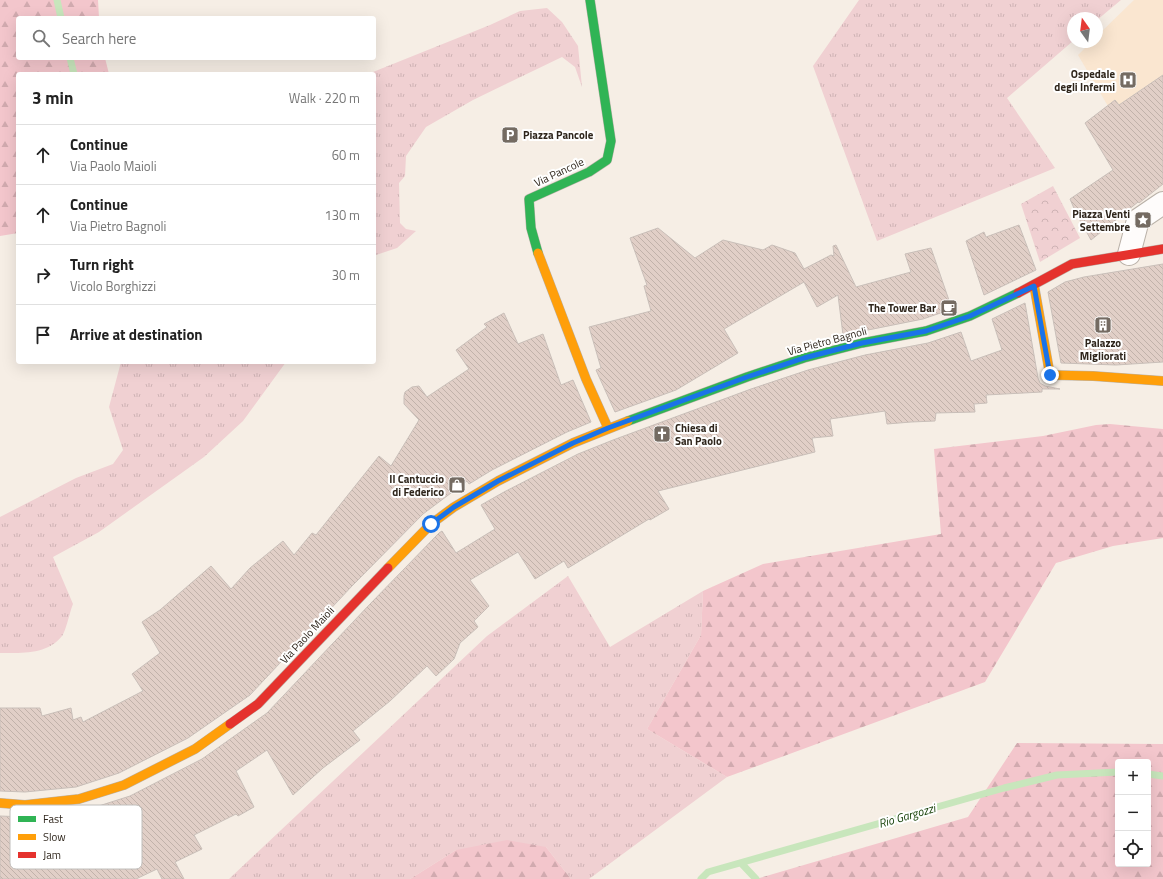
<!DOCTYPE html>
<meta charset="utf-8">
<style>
body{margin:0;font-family:"Titillium Web",sans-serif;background:#f2f2f2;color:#222}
.controls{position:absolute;right:12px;bottom:12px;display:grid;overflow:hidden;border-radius:4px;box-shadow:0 4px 16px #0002}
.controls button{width:36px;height:36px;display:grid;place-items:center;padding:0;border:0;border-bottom:1px solid #e0e0e0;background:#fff;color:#222;font:20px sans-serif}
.compass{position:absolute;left:1067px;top:12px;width:36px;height:36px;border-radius:50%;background:#fff;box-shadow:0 4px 16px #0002;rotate:346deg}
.stop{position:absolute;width:12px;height:12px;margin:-9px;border:3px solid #1a73e8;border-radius:50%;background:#fff}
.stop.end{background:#1a73e8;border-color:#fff;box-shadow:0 1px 4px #0008}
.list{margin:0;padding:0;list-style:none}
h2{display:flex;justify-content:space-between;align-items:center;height:52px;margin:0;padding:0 16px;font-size:17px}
h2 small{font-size:13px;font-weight:400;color:#767676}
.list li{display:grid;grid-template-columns:26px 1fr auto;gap:12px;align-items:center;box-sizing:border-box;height:60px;padding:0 16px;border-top:1px solid #e0e0e0}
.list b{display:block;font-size:15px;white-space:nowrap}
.list p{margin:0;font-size:13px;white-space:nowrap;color:#767676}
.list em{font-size:13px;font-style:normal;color:#767676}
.icon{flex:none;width:22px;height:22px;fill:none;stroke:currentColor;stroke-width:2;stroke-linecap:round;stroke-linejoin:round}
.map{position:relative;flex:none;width:1163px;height:879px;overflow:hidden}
.search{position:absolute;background:#fff;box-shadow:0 4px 16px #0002;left:16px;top:16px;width:360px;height:44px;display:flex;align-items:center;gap:10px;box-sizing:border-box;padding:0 14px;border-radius:4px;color:#767676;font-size:15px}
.panel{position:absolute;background:#fff;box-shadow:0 4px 16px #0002;left:16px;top:72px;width:360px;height:292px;border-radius:4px}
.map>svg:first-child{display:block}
</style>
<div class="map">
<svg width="1163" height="879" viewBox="0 0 1163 879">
<defs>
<pattern id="grass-tufts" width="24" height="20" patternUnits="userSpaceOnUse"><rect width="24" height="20" fill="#f0d0d2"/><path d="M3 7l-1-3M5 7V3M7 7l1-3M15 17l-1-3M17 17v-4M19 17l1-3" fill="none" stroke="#ceb2b4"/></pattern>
<pattern id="forest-firs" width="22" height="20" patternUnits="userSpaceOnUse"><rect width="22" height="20" fill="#f3c6cc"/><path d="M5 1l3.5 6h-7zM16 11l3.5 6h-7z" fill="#d1aaaf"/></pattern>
<pattern id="park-crowns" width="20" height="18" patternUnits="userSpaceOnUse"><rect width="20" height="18" fill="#f0d0d2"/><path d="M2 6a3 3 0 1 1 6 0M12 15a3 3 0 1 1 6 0" fill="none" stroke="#ceb2b4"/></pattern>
<pattern id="building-back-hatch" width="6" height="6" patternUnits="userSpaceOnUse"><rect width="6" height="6" fill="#e1cfc7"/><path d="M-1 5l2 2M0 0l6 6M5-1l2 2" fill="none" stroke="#c1b2aa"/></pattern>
</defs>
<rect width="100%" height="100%" fill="#f6eee5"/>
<path fill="#fae6d0" d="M 1134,0 L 1163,0 L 1163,184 L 1139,203 L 1128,186 L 1112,113 L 1078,55 L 1091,42 L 1097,42 L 1097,36 Z"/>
<path fill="url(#grass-tufts)" d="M 859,0 L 1121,0 L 1097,20 L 1097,18 L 1073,18 L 1073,41 L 1007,98 L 1055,168 L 877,241 L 813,66 Z
M 547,8 L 562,22 L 578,46 L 582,87 L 575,67 L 562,57 L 473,100 L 426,127 L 406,156 L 405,176 L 399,183 L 400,223 L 406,229 L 416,231 L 397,248 L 376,255 L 374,254 L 374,74 L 368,74 L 490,25 L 520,11 Z
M 121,362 L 286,362 L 243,421 L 204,457 L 99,532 L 53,557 L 73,604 C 70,611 66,631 62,636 C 47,655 21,653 0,653 L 0,517 L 76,478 L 113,464 L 123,450 L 109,407 Z
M 568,576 L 610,647 L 703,591 L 701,635 L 647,729 L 727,777 L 589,879 L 571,879 L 546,847 L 456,850 L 410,879 L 229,879 L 487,636 Z"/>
<path fill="url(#forest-firs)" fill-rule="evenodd" d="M 0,0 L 98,0 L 99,18 L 18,18 L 18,58 L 105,58 L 109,74 L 18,74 L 18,233 L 0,236 Z
M 1110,424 L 1163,429 L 1163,538 L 1113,546 L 1056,563 L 985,682 L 727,777 L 647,729 L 701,635 L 703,591 L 763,564 L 941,534 L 934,449 L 1043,436 L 1096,425 Z
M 1017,743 L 1163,744 L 1163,879 L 756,879 L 968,817 ZM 1118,762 L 1148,762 L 1148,864 L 1118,864 Z
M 507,840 L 546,847 L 571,879 L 410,879 L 456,850 Z"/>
<path fill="url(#park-crowns)" d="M 1053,186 L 1080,238 L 1040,262 L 1021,204 Z"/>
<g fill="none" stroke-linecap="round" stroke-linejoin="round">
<path stroke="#c8e6bc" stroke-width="7" d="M 57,0 L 61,18
M 70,58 L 74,74
M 1148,774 L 1163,776
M 741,863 L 756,879
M 701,879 L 708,872 L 1004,788 L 1057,775 L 1118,772"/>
</g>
<path fill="url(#building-back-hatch)" stroke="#c9bfb9" d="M 1163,75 L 1163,184 L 1139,203 L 1138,202 L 1091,240 L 1076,213 L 1070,199 L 1113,170 L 1085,123 L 1115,100 L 1119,105 Z
M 1019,225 L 1036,270 L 984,295 L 966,241 L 984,232 L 986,237 Z
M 658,228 L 695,258 L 723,240 L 763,250 L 772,245 L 795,253 L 804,269 L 831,255 L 834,256 L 833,246 L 836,245 L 856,287 L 911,272 L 905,254 L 931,248 L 952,309 L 923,319 L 843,335 L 838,295 L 817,307 L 804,282 L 724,329 L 738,353 L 676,390 L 615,412 L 596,370 L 601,368 L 589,327 L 651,311 L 644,286 L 647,285 L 630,238 Z
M 1163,264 L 1163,362 L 1116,365 L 1061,363 L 1048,292 L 1065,282 L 1084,277 Z
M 1025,303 L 1038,378 L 1040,383 L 1045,386 L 1060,389 L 1042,389 L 1042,392 L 986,395 L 987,403 L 974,404 L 975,412 L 936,413 L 935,421 L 911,422 L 887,424 L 885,411 L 830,419 L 833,436 L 812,438 L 815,452 L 658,491 L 669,509 L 650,520 L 649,519 L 568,568 L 564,561 L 535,579 L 518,552 L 470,580 L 489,606 L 474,621 L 478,627 L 460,643 L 454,659 L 436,676 L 427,666 L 390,701 L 353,731 L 360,740 L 323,768 L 293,795 L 267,750 L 236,771 L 254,807 L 238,816 L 236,814 L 194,835 L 202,849 L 175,862 L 184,879 L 162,879 L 157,869 L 136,879 L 0,879 L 0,816 L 26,817 L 83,811 L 130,796 L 202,759 L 267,713 L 370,604 L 439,533 L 442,531 L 456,553 L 495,529 L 481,505 L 504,492 L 578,454 L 613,440 L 751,389 L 808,370 L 865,355 L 928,343 L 961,332 L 971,361 L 1002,350 L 992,319 Z
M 504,313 L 518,344 L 543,334 L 561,385 L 573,380 L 591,422 L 567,432 L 492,470 L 469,484 L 467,481 L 423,514 L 352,586 L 250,695 L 188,738 L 119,773 L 76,787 L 25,792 L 0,791 L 0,708 L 40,708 L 42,716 L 71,708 L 73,720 L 81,717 L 83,722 L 143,691 L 132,674 L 160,653 L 142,622 L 160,610 L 211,566 L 231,589 L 250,568 L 283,541 L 294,555 L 312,533 L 316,535 L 379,456 L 391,466 L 419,420 L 404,404 L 404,396 L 405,392 L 412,387 L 419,386 L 427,397 L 469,369 L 456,350 L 487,327 L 484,324 Z"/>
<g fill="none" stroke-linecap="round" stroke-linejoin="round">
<g stroke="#b9b1a8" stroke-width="24">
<path id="street" d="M 1129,254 L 1138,220 L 1163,203"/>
</g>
<g stroke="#b9b1a8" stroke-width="10">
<path id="fast" d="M 538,253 L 531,228 L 529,199 L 589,172 L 607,160 L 611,141 L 590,0
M 628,421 L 747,377 L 804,358 L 862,343 L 926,331 L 970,316 L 1018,293"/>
</g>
<g stroke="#b9b1a8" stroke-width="10">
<path id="slow" d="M 538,253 L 586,379 L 608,428
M 1034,285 L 1050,375 L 1093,376 L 1163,381
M 388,568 L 431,524 L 454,507 L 498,481 L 573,443 L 628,421
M 0,803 L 25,805 L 79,799 L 124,785 L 195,749 L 230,724"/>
</g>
<g stroke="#b9b1a8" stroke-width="10">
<path id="jam" d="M 1018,293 L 1072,264 L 1163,249
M 230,724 L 258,704 L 388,568"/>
</g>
<use href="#street" stroke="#fefcfb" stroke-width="22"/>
<use href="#fast" stroke="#30b455" stroke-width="9"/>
<use href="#slow" stroke="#ff9f0a" stroke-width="9"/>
<use href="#jam" stroke="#e5322d" stroke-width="9"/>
</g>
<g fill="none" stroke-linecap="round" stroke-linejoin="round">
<path stroke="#1a73e8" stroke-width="5" d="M 431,524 L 454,507 L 498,481 L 573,443 L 608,428 L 747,377 L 804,358 L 862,343 L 926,331 L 970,316 L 1034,286 L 1050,375"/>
</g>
<defs>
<g id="hospital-square" transform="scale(0.9)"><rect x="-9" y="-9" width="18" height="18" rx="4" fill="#746b62" stroke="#fff"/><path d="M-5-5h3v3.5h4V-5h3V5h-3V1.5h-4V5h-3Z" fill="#fff"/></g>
<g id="parking-square" transform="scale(0.9)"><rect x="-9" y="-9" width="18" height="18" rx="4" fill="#746b62" stroke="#fff"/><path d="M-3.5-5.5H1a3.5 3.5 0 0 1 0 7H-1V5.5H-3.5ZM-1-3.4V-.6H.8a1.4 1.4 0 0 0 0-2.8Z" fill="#fff"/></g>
<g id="sight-square" transform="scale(0.9)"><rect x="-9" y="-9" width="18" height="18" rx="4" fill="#746b62" stroke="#fff"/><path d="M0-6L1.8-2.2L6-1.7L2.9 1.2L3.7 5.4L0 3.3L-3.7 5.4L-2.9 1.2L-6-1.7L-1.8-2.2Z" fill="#fff"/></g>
<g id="cafe-square" transform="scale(0.9)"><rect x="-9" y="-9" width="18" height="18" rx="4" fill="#746b62" stroke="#fff"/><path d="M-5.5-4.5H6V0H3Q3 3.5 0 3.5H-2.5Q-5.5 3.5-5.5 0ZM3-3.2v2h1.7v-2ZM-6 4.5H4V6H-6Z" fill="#fff"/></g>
<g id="building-square" transform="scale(0.9)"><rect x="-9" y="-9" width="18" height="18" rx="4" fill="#746b62" stroke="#fff"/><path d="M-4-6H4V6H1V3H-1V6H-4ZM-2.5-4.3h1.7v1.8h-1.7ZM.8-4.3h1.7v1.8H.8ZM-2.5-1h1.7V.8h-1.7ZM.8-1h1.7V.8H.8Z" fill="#fff"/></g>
<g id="church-square" transform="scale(0.9)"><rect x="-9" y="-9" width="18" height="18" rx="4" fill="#746b62" stroke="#fff"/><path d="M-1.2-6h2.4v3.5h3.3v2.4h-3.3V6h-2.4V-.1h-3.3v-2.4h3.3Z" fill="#fff"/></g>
<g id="shop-square" transform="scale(0.9)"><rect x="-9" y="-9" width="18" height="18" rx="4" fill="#746b62" stroke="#fff"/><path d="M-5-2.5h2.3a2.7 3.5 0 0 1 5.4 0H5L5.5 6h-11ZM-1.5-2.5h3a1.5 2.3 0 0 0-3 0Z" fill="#fff"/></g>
</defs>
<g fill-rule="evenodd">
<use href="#hospital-square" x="1128" y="80"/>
<use href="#parking-square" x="510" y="135"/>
<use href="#sight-square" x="1143" y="220"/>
<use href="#cafe-square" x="949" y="308"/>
<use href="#building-square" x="1103" y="325"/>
<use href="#church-square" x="662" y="434"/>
<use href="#shop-square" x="457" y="485"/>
</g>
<g text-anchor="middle" stroke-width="4" stroke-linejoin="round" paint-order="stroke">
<g font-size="11" font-weight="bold" fill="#2e251b" stroke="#fff" text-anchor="end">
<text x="1115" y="78">Ospedale<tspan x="1115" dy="13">degli Infermi</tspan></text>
<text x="523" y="139" text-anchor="start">Piazza Pancole</text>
<text x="1130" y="218">Piazza Venti<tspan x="1130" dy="13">Settembre</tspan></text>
<text x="936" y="312">The Tower Bar</text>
<text x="1103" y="347" text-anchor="middle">Palazzo<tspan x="1103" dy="13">Migliorati</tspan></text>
<text x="675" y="432" text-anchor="start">Chiesa di<tspan x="675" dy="13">San Paolo</tspan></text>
<text x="444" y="483">Il Cantuccio<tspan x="444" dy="13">di Federico</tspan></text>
</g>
<g font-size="11" fill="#2e251b" stroke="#fff">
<text transform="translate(559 172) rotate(-25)" y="4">Via Pancole</text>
<text transform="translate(827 341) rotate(-15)" y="4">Via Pietro Bagnoli</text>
<text transform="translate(307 635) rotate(-47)" y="4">Via Paolo Maioli</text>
</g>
<g font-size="12" font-style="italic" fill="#18420a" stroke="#fff">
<text transform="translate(907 816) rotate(-16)" y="4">Rio Gargozzi</text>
</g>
</g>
<rect x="10" y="805" width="132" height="64" rx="6" fill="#fff" stroke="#c0bebb" stroke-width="1"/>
<rect x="18" y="816" width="18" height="6" fill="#30b455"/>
<rect x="18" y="834" width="18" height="6" fill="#ff9f0a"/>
<rect x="18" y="852" width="18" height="6" fill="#e5322d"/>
<g font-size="11" fill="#2e251b">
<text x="43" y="823">Fast</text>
<text x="43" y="841">Slow</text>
<text x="43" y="859">Jam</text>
</g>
</svg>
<div class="controls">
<button>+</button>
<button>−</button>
<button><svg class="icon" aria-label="locate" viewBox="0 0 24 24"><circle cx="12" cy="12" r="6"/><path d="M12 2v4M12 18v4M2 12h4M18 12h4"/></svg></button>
</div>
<svg class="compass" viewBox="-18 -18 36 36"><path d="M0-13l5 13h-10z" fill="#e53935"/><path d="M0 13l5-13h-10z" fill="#767676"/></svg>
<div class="stop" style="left:431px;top:524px"></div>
<div class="stop end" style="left:1050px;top:375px"></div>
<div class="search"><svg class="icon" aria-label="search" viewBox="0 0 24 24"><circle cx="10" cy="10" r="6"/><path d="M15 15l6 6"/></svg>Search here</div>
<section class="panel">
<h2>3 min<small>Walk · 220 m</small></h2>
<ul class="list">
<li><svg class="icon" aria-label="ahead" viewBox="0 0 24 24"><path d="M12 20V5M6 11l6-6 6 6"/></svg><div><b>Continue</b><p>Via Paolo Maioli</p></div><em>60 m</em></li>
<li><svg class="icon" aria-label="ahead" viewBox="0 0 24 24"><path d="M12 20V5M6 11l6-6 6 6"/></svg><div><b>Continue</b><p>Via Pietro Bagnoli</p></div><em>130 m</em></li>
<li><svg class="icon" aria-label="right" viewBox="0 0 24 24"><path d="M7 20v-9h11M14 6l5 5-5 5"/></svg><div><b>Turn right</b><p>Vicolo Borghizzi</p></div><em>30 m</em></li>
<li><svg class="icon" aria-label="arrive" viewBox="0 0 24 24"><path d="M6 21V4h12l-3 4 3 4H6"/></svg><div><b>Arrive at destination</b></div></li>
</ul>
</section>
</div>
